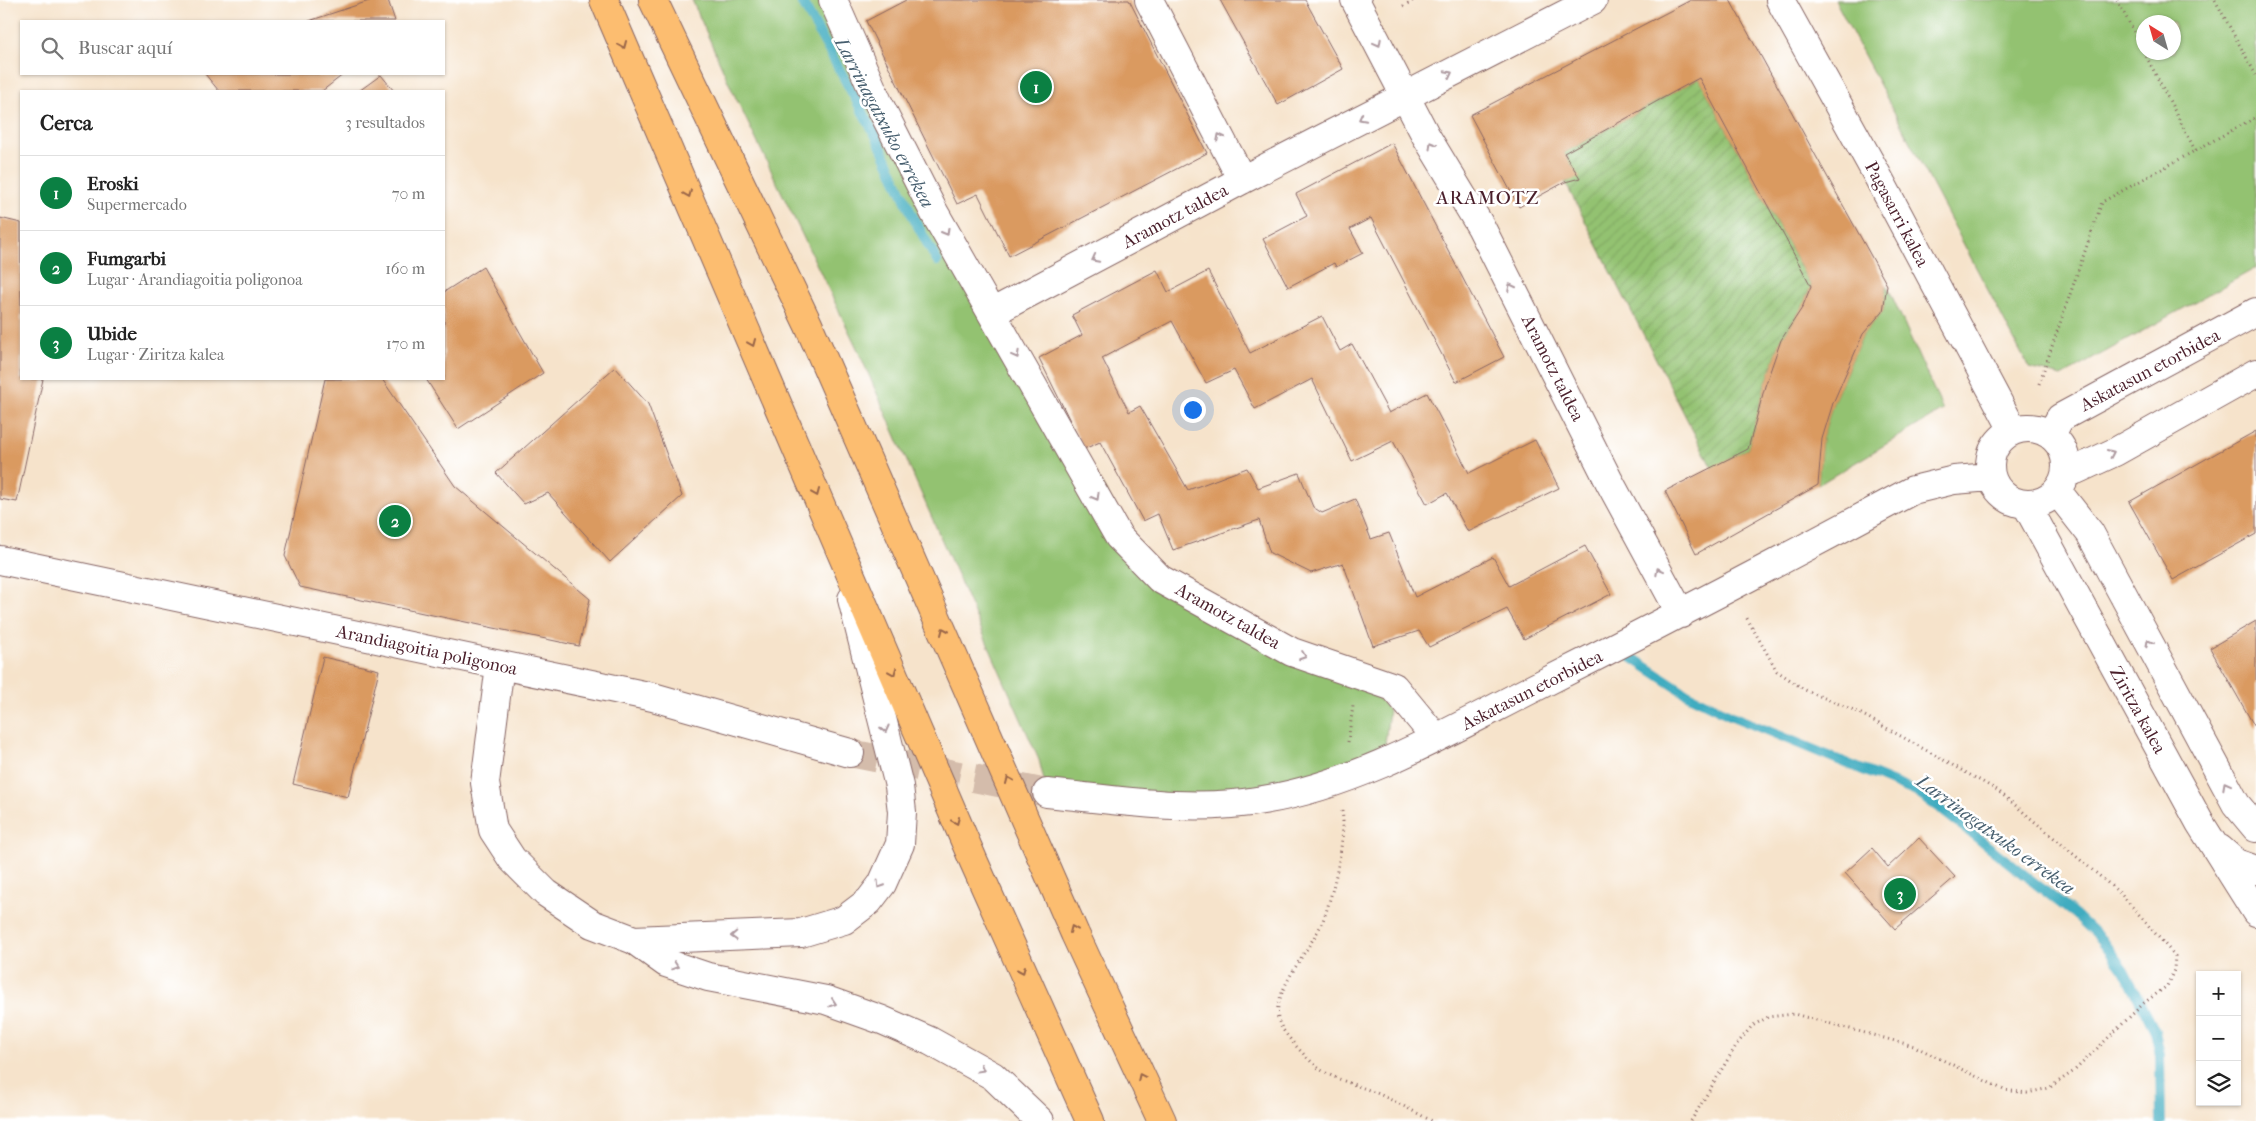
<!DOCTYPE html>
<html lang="es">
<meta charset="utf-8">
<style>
body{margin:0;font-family:"IM FELL French Canon",serif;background:#f6f6f6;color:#222}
.controls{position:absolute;right:15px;bottom:15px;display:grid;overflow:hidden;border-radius:0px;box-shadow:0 1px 4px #0004}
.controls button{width:45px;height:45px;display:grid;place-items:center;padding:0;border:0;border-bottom:1px solid #e0e0e0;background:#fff;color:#222;font:25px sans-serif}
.compass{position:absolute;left:2136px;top:15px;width:45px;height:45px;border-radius:50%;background:#fff;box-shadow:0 1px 4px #0004;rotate:323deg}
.you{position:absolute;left:1192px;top:409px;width:18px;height:18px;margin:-12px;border:4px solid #fff;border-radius:50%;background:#1a73e8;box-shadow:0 0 0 8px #1a73e833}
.badge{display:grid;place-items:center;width:32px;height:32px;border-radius:50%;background:#0b8043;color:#fff;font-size:16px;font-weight:700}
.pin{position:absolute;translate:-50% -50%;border:2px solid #fff;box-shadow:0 1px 5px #0006}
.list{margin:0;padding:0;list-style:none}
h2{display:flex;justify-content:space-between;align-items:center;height:65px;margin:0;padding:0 20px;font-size:21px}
h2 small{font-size:16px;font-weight:400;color:#767676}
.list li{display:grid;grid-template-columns:32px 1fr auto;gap:15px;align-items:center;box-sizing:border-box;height:75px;padding:0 20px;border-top:1px solid #e0e0e0}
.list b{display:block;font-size:19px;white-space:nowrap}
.list p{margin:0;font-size:16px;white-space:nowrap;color:#767676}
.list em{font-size:16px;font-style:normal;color:#767676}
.icon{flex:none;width:28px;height:28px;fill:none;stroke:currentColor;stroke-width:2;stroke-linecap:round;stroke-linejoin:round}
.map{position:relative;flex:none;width:2256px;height:1121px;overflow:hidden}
.search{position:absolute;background:#fff;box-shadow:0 1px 4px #0004;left:20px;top:20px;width:425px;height:55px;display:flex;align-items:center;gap:12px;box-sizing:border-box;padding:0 18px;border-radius:0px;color:#767676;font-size:19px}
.panel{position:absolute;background:#fff;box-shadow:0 1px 4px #0004;left:20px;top:90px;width:425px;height:290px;border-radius:0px}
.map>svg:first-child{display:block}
</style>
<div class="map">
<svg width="2256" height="1121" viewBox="0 0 2256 1121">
<defs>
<pattern id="garden-furrows" width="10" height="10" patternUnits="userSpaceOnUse" patternTransform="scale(1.25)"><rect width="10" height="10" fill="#93c271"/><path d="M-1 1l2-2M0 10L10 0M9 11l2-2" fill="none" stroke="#80a662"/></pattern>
</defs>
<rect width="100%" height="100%" fill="#fff"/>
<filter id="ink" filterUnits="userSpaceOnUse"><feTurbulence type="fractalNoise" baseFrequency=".02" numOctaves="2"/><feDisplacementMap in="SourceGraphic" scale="10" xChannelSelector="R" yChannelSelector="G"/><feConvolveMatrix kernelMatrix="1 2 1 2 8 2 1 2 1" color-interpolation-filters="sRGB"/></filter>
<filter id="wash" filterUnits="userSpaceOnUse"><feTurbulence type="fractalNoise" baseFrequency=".0096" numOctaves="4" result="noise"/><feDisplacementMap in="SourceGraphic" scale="20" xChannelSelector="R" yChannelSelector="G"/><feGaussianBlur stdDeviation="1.12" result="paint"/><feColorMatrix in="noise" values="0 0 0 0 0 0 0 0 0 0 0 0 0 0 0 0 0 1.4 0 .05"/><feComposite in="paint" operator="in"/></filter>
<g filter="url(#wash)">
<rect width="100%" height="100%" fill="#f6e3cb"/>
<path fill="#93c271" stroke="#6e704e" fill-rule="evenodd" d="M 692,0 L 833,0 L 934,212 L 1160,579 L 1357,675 L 1389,710 L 1383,761 L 1263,800 L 1047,793 L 1039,760 L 856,346 L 732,90 Z
M 1835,0 L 2256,0 L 2256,268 L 2062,376 L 2029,368 ZM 2144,22 L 2174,22 L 2174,52 L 2144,52 Z
M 1887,285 L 1943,410 L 1818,485 L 1822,439 L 1833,403 L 1863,334 L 1883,311 Z"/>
<path fill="url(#garden-furrows)" stroke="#6e704e" d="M 1699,78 L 1811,286 L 1802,308 L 1781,340 L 1765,386 L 1748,449 L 1712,468 L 1565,182 L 1579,177 L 1564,153 Z"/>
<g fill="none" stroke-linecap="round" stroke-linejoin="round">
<path stroke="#41acc0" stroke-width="10" d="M 801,0 L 876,136 L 914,219 L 937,261
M 1631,657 L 1687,694 L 1732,716 L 1916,792 L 1938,807 L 2078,917 L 2101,939 L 2124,970 L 2155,1031 L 2160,1055 L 2161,1121"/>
</g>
<g id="blocks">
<path fill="#da9a61" d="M 372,0 L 388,0 L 395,21 L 309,21 Z
M 906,0 L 1129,0 L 1207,153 L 1009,256 L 978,194 L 957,204 L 866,21 Z
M 1220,0 L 1305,0 L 1343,69 L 1278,105 Z
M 1691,0 L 1730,0 L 1887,285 L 1883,311 L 1863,334 L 1833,403 L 1822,439 L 1818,485 L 1696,554 L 1665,491 L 1748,449 L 1765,386 L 1781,340 L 1802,308 L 1811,286 L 1699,78 L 1564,153 L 1580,178 L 1565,182 L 1519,207 L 1470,115 Z
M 205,74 L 344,74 L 322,91 L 219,91 Z
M 381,75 L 394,91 L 359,91 Z
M 1392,143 L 1504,357 L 1456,382 L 1371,218 L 1350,229 L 1363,253 L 1336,267 L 1334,263 L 1288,287 L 1263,239 L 1307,216 L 1296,194 Z
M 0,218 L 21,223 L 21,379 L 43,379 L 17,502 L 0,499 Z
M 483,267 L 543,373 L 458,429 L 426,379 L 444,379 L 444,292 Z
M 1157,270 L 1168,292 L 1208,271 L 1250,353 L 1322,316 L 1340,351 L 1352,344 L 1389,413 L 1427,393 L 1469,473 L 1535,440 L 1559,488 L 1468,532 L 1447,493 L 1427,504 L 1393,441 L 1352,461 L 1312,379 L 1255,409 L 1234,370 L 1206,383 L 1172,321 L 1102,358 L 1129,412 L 1140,406 L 1188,490 L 1247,468 L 1258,488 L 1299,473 L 1313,507 L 1322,513 L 1355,499 L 1371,539 L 1389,533 L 1415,597 L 1493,557 L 1509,586 L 1585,546 L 1611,594 L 1524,639 L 1507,609 L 1429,647 L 1419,631 L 1373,646 L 1343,563 L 1311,573 L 1270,553 L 1259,520 L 1173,550 L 1158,514 L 1143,521 L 1100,442 L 1084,449 L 1039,358 L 1082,335 L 1072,315 Z
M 615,367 L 648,404 L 682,496 L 610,562 L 548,493 L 524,504 L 496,473 Z
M 325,379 L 382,379 L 455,486 L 590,599 L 579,646 L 300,587 L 285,556 Z
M 2256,431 L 2256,534 L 2173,580 L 2129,502 Z
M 2256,621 L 2256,729 L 2210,648 Z
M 323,657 L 379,670 L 348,797 L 293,784 Z
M 1919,838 L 1955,877 L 1895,929 L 1845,873 L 1872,848 L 1888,867 Z"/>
</g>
</g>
<g filter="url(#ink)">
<use href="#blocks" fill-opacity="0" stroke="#866463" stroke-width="1"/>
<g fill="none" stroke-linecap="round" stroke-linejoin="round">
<path stroke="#d4bcab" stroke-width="28" stroke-dasharray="28 14" stroke-linecap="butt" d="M 850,753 L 1047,793"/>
<g stroke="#866463" stroke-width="30">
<path id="minor" d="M 833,0 L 878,102 L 934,212 L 1119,537 L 1160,579 L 1292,652 L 1394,687 L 1436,738
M 1149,0 L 1242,180
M 1355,0 L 1426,136 L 1481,227 L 1609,481 L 1681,614
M 1780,0 L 1876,173 L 2013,430
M 993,312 L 1242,180 L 1593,0
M1990 466a38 38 0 1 1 76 0a38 38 0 1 1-76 0Z
M 2051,435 L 2060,418 L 2256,312
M 2066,471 L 2076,470 L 2115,452 L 2256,373
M 2057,491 L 2090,533 L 2236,804 L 2256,828
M 2026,504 L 2200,823 L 2256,912
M 0,560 L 653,697 L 850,753
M 500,665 L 485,783 L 493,830 L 512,859 L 546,893 L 592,924 L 634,940 L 666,963 L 708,977 L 826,1000 L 882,1020 L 930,1041 L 993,1076 L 1040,1121
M 1047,793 C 1118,800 1191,813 1263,800 C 1356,785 1444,734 1528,691 C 1657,626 1785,559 1913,490 L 1954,480 L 1991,477
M 2220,849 L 2236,863 L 2256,870
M 634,940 L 801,933 L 844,920 L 869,901 L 882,884 L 900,844 L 902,812 L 899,786 L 852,599"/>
</g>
<g stroke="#866463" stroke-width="30">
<path id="major" d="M 604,0 L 974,862 L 1090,1121
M 653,0 L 808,324 L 1075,934 L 1162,1121"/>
</g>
<path stroke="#866463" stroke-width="3" stroke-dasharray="1 4" stroke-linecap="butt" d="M 2117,0 L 2144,51
M 2215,0 L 2256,75
M 1403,6 L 1414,0
M 2144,52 L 2195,150
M 2039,384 L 2102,202 L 2256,117
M 1348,742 L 1353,706
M 1342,811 C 1347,836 1332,899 1322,923 C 1311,948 1269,995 1279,1022 C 1283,1034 1311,1063 1321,1070 C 1336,1080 1364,1087 1381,1095 C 1398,1103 1415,1112 1432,1121
M 1691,1121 L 1737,1044 L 1752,1026 L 1768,1017 L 1794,1014 L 1914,1046 L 2004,1090 L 2027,1093 L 2049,1088 L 2074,1071 L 2144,1003 L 2167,986 L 2174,970 L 2175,956 L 2121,894 L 1997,790 L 1856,711 L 1805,690 L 1777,671 L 1745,615"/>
<use href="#minor" stroke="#fff" stroke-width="28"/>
<use href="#major" stroke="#fcbd6f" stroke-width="28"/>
</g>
<defs><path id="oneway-chevron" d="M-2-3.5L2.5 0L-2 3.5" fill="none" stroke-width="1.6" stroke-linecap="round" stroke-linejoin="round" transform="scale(1.25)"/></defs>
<g stroke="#ae9aa0">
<use href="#oneway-chevron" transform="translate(1378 43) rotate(62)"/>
<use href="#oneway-chevron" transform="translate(1449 74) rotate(-27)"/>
<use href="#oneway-chevron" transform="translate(1362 118) rotate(153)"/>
<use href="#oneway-chevron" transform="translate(1220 137) rotate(-117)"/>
<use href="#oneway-chevron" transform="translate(1432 145) rotate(-121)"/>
<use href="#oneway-chevron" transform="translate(946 232) rotate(60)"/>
<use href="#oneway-chevron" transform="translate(1095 259) rotate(152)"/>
<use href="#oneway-chevron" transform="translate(1511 287) rotate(-117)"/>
<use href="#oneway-chevron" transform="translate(1016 355) rotate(61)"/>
<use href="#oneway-chevron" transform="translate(2111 453) rotate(-25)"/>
<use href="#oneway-chevron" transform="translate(1096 497) rotate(60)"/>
<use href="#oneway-chevron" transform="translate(1659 571) rotate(-118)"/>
<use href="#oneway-chevron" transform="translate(2149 643) rotate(-118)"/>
<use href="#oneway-chevron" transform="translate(1303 656) rotate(20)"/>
<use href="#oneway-chevron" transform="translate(885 729) rotate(76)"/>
<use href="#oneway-chevron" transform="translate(2226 785) rotate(-118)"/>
<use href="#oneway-chevron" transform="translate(880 885) rotate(122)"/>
<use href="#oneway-chevron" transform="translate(734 936) rotate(178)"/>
<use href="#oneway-chevron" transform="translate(675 966) rotate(19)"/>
<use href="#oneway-chevron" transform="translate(833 1003) rotate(18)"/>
<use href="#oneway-chevron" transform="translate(981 1069) rotate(29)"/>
</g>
<g stroke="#9a664a">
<use href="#oneway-chevron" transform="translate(623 45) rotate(67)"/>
<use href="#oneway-chevron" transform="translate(688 194) rotate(67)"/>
<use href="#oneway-chevron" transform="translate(752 343) rotate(67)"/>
<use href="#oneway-chevron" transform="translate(816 493) rotate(67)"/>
<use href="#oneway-chevron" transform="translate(944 631) rotate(-114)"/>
<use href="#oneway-chevron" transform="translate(893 672) rotate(67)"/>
<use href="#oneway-chevron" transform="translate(1009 780) rotate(-113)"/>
<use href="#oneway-chevron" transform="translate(956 821) rotate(67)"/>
<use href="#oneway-chevron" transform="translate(1073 929) rotate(-113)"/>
<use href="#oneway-chevron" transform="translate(1022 970) rotate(66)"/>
<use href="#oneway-chevron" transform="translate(1141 1077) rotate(-115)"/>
</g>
</g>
<g text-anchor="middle" stroke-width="5" stroke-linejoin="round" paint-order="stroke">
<g font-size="18" fill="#4a1f2b" stroke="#fff">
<text transform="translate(1897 214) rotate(62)" y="6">Pagasarri kalea</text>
<text transform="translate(1175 216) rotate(-28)" y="6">Aramotz taldea</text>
<text transform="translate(1553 368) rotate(63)" y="6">Aramotz taldea</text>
<text transform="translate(2150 370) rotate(-28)" y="6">Askatasun etorbidea</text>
<text transform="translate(1228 616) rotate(29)" y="6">Aramotz taldea</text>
<text transform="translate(427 650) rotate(12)" y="6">Arandiagoitia poligonoa</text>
<text transform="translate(1532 690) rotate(-27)" y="6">Askatasun etorbidea</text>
<text transform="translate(2138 710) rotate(61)" y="6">Ziritza kalea</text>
</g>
<g font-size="19" font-style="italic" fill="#465e6e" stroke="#fff">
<text transform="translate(885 122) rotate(62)" y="7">Larrinagatxuko errekea</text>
<text transform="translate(1996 834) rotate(36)" y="7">Larrinagatxuko errekea</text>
</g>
<g font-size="19" letter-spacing="1" fill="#4a1f2b" stroke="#fff">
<text x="1488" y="204">ARAMOTZ</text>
</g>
</g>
</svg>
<div class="controls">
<button>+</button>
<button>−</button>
<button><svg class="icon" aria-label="layers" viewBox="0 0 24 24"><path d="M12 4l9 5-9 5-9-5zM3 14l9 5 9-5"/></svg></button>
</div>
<svg class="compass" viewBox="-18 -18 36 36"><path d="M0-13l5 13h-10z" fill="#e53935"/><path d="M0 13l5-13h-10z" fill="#767676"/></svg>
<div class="you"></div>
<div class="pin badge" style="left:1036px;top:87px">1</div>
<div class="pin badge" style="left:395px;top:521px">2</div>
<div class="pin badge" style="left:1900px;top:894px">3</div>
<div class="search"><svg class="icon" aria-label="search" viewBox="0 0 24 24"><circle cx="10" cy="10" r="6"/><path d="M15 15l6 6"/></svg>Buscar aquí</div>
<section class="panel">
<h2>Cerca<small>3 resultados</small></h2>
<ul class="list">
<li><span class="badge">1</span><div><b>Eroski</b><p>Supermercado</p></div><em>70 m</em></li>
<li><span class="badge">2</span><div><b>Fumgarbi</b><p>Lugar · Arandiagoitia poligonoa</p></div><em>160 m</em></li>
<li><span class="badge">3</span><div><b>Ubide</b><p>Lugar · Ziritza kalea</p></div><em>170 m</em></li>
</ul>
</section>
</div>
